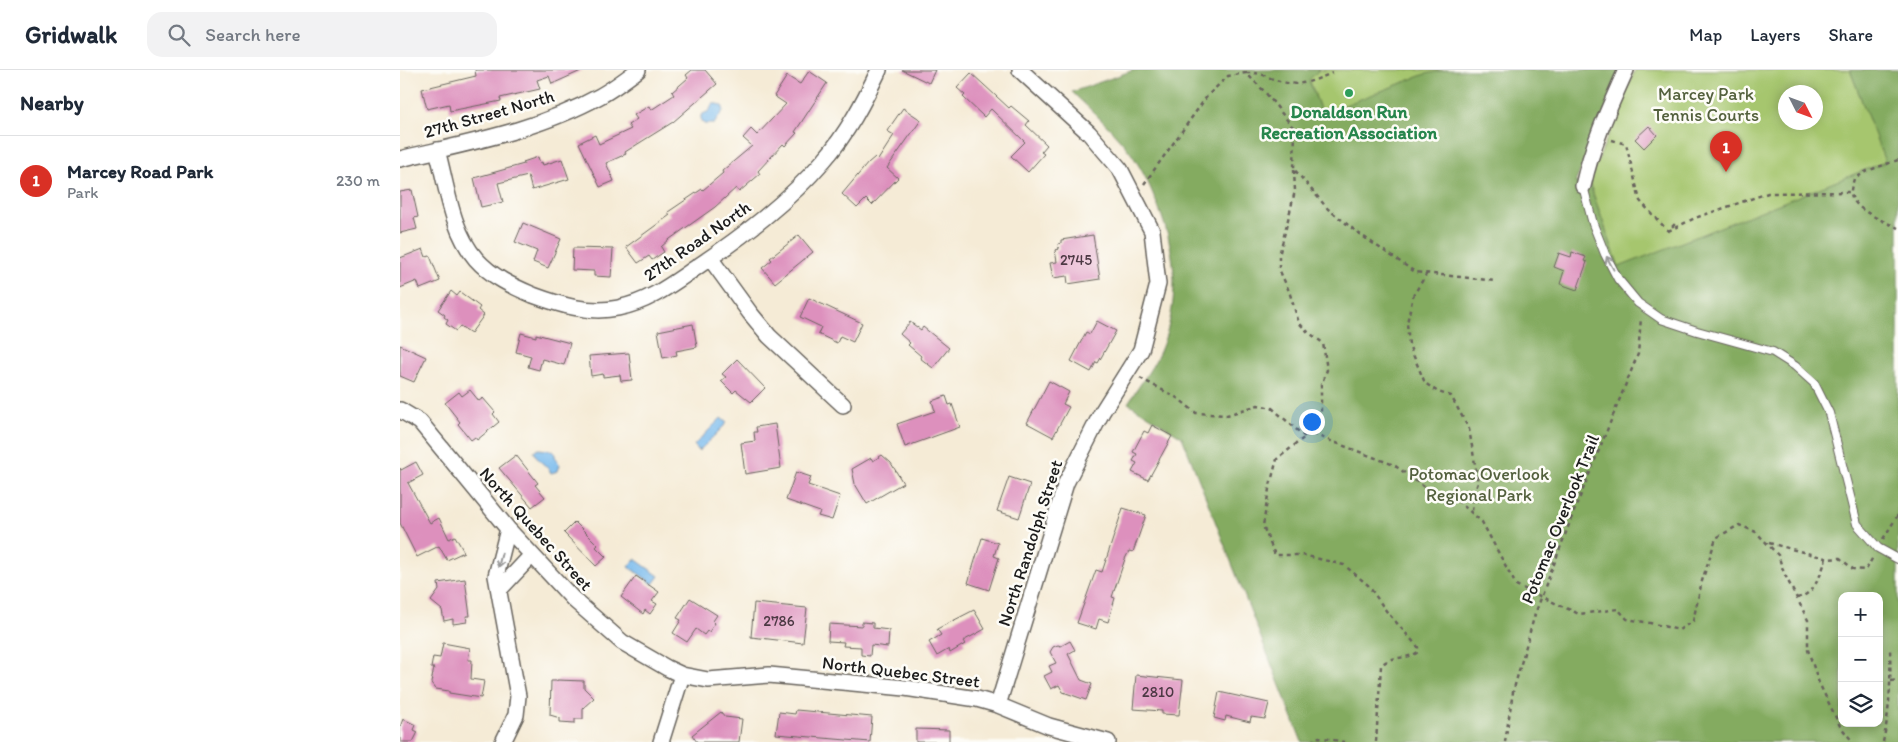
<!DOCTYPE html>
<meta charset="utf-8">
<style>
body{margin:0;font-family:Itim,sans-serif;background:#f2f2f3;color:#1f2937}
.controls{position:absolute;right:15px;bottom:15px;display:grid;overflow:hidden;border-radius:10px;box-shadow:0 2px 12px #0003}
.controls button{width:45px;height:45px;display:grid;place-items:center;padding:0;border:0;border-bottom:1px solid #e0e1e3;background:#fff;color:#1f2937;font:25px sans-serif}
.compass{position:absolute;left:1378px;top:15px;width:45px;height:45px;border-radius:50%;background:#fff;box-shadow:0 2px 12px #0003;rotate:132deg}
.you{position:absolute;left:911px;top:351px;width:18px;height:18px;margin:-12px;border:4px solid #fff;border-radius:50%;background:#1a73e8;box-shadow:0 0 0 8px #1a73e833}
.badge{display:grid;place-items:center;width:32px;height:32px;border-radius:50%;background:#d93025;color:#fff;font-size:16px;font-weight:700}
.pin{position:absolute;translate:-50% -41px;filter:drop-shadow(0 1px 2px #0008)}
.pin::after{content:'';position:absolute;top:26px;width:18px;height:15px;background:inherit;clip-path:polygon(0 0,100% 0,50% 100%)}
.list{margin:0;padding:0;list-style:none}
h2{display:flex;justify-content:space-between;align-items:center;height:65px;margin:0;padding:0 20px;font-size:21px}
h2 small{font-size:16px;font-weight:400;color:#747a83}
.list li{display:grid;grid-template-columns:32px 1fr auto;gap:15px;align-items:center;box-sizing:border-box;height:90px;padding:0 20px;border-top:1px solid #e0e1e3}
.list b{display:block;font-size:19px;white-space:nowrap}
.list p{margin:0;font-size:16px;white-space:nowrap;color:#747a83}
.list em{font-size:16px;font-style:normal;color:#747a83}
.icon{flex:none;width:28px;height:28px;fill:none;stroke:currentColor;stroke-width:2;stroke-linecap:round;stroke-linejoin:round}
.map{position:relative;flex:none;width:1498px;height:672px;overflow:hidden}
header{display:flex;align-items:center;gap:30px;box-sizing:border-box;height:70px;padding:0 25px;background:#fff;border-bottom:1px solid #e0e1e3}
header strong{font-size:24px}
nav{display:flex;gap:28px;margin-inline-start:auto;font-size:18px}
.search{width:350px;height:45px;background:#f2f2f3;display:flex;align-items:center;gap:12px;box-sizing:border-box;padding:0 18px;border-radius:15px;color:#747a83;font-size:19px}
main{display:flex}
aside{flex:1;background:#fff}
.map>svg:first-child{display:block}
</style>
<header>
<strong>Gridwalk</strong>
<div class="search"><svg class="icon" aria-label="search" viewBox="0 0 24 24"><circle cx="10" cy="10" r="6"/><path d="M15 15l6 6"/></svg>Search here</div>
<nav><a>Map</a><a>Layers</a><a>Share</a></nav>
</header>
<main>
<aside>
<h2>Nearby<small></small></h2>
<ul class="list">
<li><span class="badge">1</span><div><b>Marcey Road Park</b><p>Park</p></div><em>230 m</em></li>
</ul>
</aside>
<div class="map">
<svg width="1498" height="672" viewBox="0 0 1498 672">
<rect width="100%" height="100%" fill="#fdfcf7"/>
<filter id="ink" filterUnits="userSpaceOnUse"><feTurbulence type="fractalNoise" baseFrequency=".02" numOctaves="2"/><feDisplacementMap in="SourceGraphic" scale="10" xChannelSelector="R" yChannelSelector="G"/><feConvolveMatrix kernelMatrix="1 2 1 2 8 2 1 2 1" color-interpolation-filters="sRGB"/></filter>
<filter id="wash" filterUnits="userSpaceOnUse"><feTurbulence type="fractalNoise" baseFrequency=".0096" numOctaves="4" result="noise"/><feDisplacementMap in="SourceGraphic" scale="20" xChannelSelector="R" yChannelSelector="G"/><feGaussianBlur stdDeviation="1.12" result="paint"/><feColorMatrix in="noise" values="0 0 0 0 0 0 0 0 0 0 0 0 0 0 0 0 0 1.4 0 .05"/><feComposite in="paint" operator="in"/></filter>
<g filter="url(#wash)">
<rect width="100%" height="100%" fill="#f5ebd6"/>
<path fill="#a6c66e" stroke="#617145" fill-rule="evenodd" d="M 906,0 L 1047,0 L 922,45 Z
M 1235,0 L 1450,0 L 1486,92 L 1219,198 L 1189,112 ZM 1386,22 L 1416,22 L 1416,52 L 1386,52 Z"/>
<path fill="#84ab61" stroke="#50643e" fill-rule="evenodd" d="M 734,0 L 919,0 L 909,10 L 922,44 L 1025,4 L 1047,0 L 1224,0 L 1175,113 L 1189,112 L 1219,197 L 1485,92 L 1450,0 L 1498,0 L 1498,672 L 902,672 L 782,367 L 728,333 C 740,314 756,294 763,274 C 781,223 776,178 755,129 C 749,113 740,96 730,82 C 713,60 692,41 672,22 ZM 1442,526 L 1479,526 L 1479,653 L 1442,653 Z"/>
<path fill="#78baed" stroke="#4a6b84" d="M 313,34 L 318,34 L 323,37 L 323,41 L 314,54 L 304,54 L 301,51 L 301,45 L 309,41 Z
M 321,348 L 327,353 L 299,381 L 294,375 Z
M 139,379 L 148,380 L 154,382 L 156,389 L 160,395 L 158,401 L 151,403 C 146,394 137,391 134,381 Z
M 235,489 L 259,506 L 253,514 L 229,497 Z"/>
<g id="blocks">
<path fill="#dd90bd" d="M 75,0 L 183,0 L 152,14 L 149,6 L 137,10 L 140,19 L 100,28 L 101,31 L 50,41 L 49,34 L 27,39 L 22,19 L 76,6 Z
M 292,0 L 305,0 L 317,14 L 273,52 L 225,82 L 226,84 L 206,93 L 214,111 L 200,117 L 179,73 L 195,65 L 199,74 L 231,59 L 228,55 L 237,49 L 234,45 L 249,36 L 251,40 L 274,25 L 272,22 L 288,8 L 286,5 Z
M 502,0 L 535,0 L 529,13 Z
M 409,1 L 427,13 L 395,62 L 397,63 L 385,76 L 383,74 L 358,101 L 360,104 L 339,122 L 336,118 L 315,137 L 270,169 L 261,177 L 264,182 L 252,190 L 249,186 L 238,193 L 226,177 L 270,145 L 268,142 L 302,119 L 303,120 L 323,103 L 322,101 L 352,76 L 343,68 L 351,59 L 357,65 L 386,34 L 374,26 L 387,6 L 400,14 Z
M 571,3 L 609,38 L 611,36 L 629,51 L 626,55 L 647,75 L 641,82 L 644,84 L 628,102 L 611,86 L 625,72 L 591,39 L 584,47 L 563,27 L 565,25 L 557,18 Z
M 503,38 L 521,50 L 487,98 L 498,108 L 472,135 L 466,129 L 457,138 L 442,124 L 468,93 L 475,87 L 478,90 L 494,65 L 487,61 Z
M 1249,56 L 1257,65 L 1244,78 L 1235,69 Z
M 138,87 L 140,93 L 142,92 L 143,95 L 162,89 L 169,109 L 132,120 L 128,106 L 98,113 L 103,132 L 81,137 L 74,108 L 124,94 L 123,92 Z
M 12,120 L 18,147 L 14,148 L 17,159 L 0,163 L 0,122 Z
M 123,153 L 161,169 L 148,198 L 133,192 L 137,181 L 115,172 Z
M 399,165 L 413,182 L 375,213 L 362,198 L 372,190 L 370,188 Z
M 693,165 L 700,209 L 668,214 L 667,206 L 653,208 L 650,193 L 657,192 L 655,180 L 659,179 L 658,174 L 661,173 L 661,170 Z
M 173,178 L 213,179 L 211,207 L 194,206 L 194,201 L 172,200 Z
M 23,179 L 26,187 L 30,186 L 40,211 L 20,219 L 17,211 L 0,218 L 0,188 Z
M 1172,182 L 1186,187 L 1184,191 L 1187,192 L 1177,220 L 1160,214 L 1164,201 L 1154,197 L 1159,183 L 1171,187 Z
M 51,221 L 57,226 L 60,222 L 80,237 L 78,240 L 84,245 L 71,263 L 60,256 L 56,261 L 46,254 L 48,250 L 44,247 L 45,245 L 38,240 Z
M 409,228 L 462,253 L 453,272 L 440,266 L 437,273 L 418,264 L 421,257 L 400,247 Z
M 697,251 L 716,261 L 698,293 L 696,292 L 691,302 L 671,291 L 686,262 L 690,264 Z
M 510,252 L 521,260 L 523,257 L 549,278 L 533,298 L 520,288 L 521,286 L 508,275 L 510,273 L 500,264 Z
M 293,254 L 297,277 L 276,281 L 277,285 L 263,288 L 258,261 Z
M 121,263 L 136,267 L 136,264 L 170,273 L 164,295 L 142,289 L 139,300 L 128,297 L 131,286 L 116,282 Z
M 0,275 L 26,287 L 14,312 L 0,306 Z
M 229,283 L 232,310 L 221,311 L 220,305 L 203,307 L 203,304 L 191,306 L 189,286 Z
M 337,289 L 365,318 L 351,332 L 336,320 L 333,323 L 321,311 L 326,307 L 322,304 Z
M 649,311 L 669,322 L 663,334 L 669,337 L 653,367 L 627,353 Z
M 70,320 L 79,331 L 83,328 L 95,342 L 93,344 L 99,352 L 77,370 L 75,367 L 71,370 L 58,354 L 60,352 L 45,333 L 59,322 L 62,326 Z
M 546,326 L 549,335 L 552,334 L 560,357 L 505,377 L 497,354 L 535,341 L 532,331 Z
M 375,354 L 381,398 L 345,404 L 341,373 L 355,371 L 354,362 L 357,362 L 356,357 Z
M 752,355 L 772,366 L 748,410 L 732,402 L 737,393 L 733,391 L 737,384 L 733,382 L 744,361 L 748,363 Z
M 116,385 L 138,413 L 135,415 L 145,427 L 132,437 L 99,398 Z
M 482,385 L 491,393 L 503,413 L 467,434 L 455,414 L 452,399 L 471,388 L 473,391 Z
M 16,392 L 23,405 L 8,413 L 30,453 L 39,448 L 49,469 L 55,466 L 64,482 L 47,490 L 39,476 L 17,487 L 0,453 L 0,398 L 1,400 Z
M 396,402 L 411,407 L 408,415 L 440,426 L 432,450 L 418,446 L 420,442 L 386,430 Z
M 609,407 L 630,414 L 619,448 L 597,441 Z
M 723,438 L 746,445 L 733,482 L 729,481 L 725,489 L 712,527 L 715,528 L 708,552 L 699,549 L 696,559 L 677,553 L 696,500 L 702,502 Z
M 175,452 L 198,475 L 196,477 L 206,487 L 196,496 L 164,463 Z
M 582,468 L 598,473 L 594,486 L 599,488 L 589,520 L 568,513 Z
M 236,506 L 259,522 L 252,531 L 257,534 L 250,544 L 245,540 L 243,544 L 221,527 Z
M 65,509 L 70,546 L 66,546 L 67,552 L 53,554 L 53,549 L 44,551 L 42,540 L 31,531 L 39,520 L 38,513 Z
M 290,528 L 317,545 L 313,551 L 315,553 L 309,562 L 307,561 L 304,565 L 296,559 L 287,572 L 273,563 L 281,550 L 277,548 Z
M 354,533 L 407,538 L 403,573 L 351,567 Z
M 574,540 L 585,559 L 563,571 L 565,574 L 550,583 L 549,579 L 537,586 L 529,572 L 541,565 L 537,559 Z
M 462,552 L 473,553 L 473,558 L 489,560 L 488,577 L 471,575 L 470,586 L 461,585 L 461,577 L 443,576 L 444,572 L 428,571 L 429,554 L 462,556 Z
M 670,571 L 675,580 L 668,584 L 681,610 L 692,614 L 686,630 L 663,622 L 659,615 L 651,619 L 644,606 L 652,602 L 649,596 L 656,593 L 650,582 L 653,577 L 658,575 L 661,576 Z
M 43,573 L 70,578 L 68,590 L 72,590 L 71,609 L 84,611 L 81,628 L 49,623 L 49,621 L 36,619 L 31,613 L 34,598 L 31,598 L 33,587 L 40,588 Z
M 736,605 L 783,610 L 779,645 L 762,644 L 762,641 L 733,639 Z
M 157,610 L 184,611 L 184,618 L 194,628 L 183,638 L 183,649 L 175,649 L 175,653 L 160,652 L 160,648 L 150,645 L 151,611 L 157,611 Z
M 819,622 L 869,633 L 865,649 L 851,647 L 850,652 L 826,646 L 825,651 L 814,648 Z
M 396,640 L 472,647 L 470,672 L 376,664 L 379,642 L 395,644 Z
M 321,642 L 325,647 L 342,649 L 339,672 L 297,672 L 292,665 Z
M 3,649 L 16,655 L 14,660 L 18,662 L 13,672 L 0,672 L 0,657 Z
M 516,659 L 549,660 L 549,672 L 516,672 Z"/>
</g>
</g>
<g filter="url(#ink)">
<use href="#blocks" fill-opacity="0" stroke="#68645d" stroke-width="1"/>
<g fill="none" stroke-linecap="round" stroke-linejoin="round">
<g stroke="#68645d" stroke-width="10">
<path id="service" d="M 1183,116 L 1193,154 L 1205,184 L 1218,209 L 1238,233 L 1261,249 L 1297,261 L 1373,282 L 1395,296 L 1414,313 L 1429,343 L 1457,454 L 1478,478 L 1498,489"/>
</g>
<g stroke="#68645d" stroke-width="18">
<path id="minor" d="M 37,80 C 47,116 51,160 76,189 C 92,207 112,216 133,225 C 160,235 189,244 218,238 C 249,232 272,214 297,197 C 343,166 388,132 424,90 C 447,64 464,31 479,0
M 0,89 C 67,73 139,60 200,26 C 213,19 226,9 238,0
M 1183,116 C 1192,75 1209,38 1226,0
M 310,188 L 350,243 L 369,266 L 443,335
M 0,340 L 20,352 L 108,459 L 173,529 L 222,572 L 267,598 L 282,605 L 308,610 L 369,605 L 505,618 L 577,629 L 598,635 L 649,656 L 708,672
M 99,520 L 132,485
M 598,635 L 666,413 L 702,342 L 741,280 L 758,214 L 752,161 L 720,99 L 689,63 L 620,0
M 103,672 L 116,645 L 118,626 L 96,506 L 108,459
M 261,672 L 282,605"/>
</g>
<path stroke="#68645d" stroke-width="2.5" stroke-dasharray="4 4" stroke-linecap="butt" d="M 846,3 C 866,2 865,8 883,12 C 900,17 916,10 932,3
M 1212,70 L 1226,74 L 1240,131 L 1268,161 L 1275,154
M 1498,90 L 1467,101 L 1454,109 C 1453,113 1451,117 1451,121 C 1450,139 1484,151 1498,158
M 894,100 L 895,121 L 879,186 L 879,199 L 889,221 L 899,253 L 908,262 L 923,273 L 927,300 L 921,315 L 921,344 L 910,363
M 744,114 L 808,25 L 828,6 L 846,3 L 865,22 L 895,60 L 894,99 L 928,139 L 958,163 L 1015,202 L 1096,211
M 1268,161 L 1295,148 L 1368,123 L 1451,122
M 1027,203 L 1013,226 L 1007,253 L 1009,275 L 1025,313 L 1038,322 L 1051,326 L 1069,359 L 1073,382 L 1078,413 L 1073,426 L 1072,443
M 740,308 L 779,329 L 796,343 L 827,345 L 858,335 L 872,338 L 905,367
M 1483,469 L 1498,445
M 1369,473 L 1429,489 L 1440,488 L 1453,499 L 1466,500 L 1473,487
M 1397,528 C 1414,525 1422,503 1426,488
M 1491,611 L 1498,610
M 911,672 L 919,667 L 944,672
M 976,672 L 981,596 C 991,584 1006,591 1018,582 L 1018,577 L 987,542 L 968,515 L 944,495 L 903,485 L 875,485 L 863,456 L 869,419 L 877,389 L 910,363 L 994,395 L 1031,422 L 1058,431 L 1082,452 L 1116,515 L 1179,544 L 1218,539 L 1227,549 L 1250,553 L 1279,560 L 1293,551 L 1302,511 L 1316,468 L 1339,455 L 1356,462 L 1378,485 L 1384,503 L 1408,550 L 1408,580 L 1419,613 L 1440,656 L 1453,672
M 1105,672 L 1113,622 L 1135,544 L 1173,444 L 1238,284 L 1241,248
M 1483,672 C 1490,640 1491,610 1490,578"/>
<use href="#service" stroke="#fff" stroke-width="8"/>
<use href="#minor" stroke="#fff" stroke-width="15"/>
</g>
<defs><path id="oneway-shaft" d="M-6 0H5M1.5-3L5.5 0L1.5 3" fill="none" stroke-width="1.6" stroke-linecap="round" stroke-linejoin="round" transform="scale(1.25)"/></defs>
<g stroke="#999">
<use href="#oneway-shaft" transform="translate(1210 193) rotate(-118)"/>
<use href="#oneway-shaft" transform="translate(100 490) rotate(104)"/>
</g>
</g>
<circle fill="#2e9e5b" stroke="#fdfcf7" stroke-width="2" cx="949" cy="23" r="5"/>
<g text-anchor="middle" stroke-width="5" stroke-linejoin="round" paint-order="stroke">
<g font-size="15" fill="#4c3944">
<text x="676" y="195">2745</text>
<text x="379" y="556">2786</text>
<text x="758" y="627">2810</text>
</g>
<g font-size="18" fill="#53603d" stroke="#fdfcf7">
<text x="1306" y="30">Marcey Park<tspan x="1306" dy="21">Tennis Courts</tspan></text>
<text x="1079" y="410">Potomac Overlook<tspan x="1079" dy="21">Regional Park</tspan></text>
</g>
<g font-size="18" font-weight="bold" fill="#27864d" stroke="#fdfcf7">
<text x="949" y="48">Donaldson Run<tspan x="949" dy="21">Recreation Association</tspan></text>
</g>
<g font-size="18" fill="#1c1c1c" stroke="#fdfcf7">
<text transform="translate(89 44) rotate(-16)" y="6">27th Street North</text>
<text transform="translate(297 171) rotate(-35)" y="6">27th Road North</text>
<text transform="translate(1160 449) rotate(-68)" y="6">Potomac Overlook Trail</text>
<text transform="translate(136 459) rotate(48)" y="6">North Quebec Street</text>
<text transform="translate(630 473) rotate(-72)" y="6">North Randolph Street</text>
<text transform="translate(501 602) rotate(7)" y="6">North Quebec Street</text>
</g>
</g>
</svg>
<div class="controls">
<button>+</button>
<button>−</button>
<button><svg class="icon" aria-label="layers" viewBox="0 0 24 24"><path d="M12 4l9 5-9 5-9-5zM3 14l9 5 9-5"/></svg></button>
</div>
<svg class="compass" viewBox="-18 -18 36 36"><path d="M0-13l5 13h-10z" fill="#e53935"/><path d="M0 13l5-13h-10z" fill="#747a83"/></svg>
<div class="you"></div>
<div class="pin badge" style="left:1326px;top:102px">1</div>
</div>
</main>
